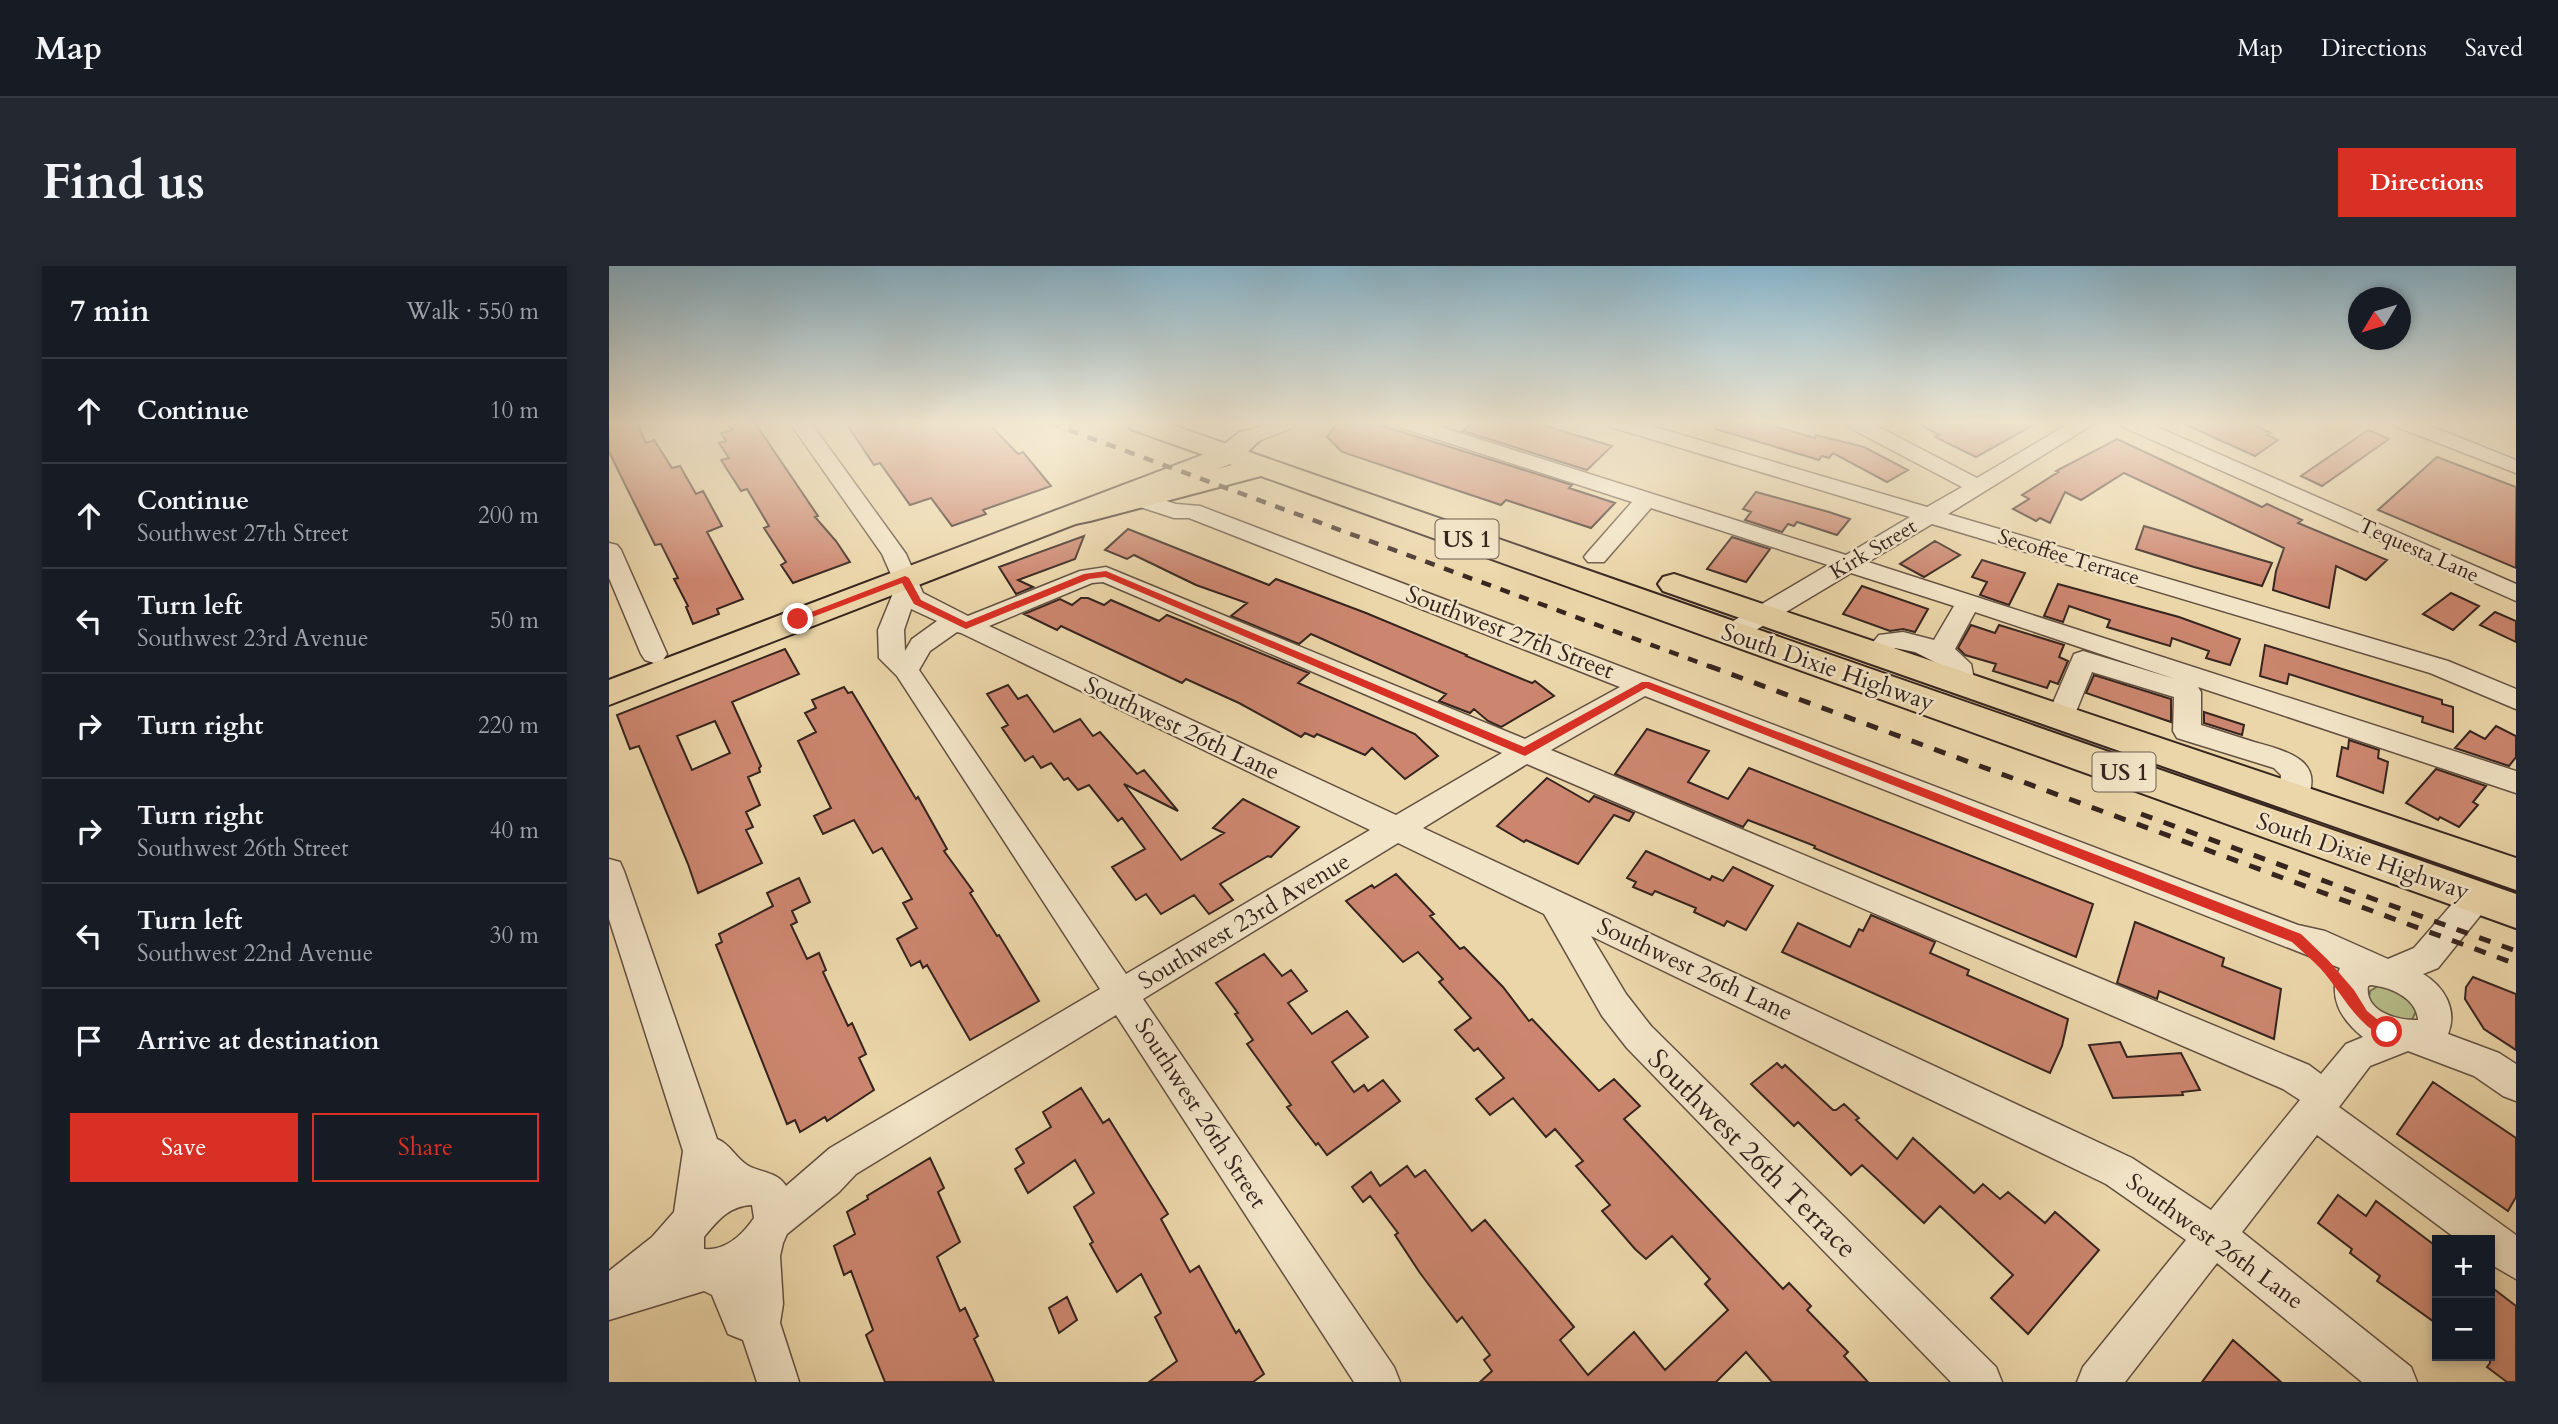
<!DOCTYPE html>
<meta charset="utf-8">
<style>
body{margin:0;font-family:Cardo,serif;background:#242831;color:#f1f3f6}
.controls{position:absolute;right:21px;bottom:21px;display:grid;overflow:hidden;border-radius:0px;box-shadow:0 4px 10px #0003}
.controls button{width:63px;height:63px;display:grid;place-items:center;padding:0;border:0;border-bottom:2px solid #363941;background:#171b24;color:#f1f3f6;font:35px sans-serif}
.compass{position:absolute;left:1739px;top:21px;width:63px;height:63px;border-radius:50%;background:#171b24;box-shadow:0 4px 10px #0003;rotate:232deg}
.stop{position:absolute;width:21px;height:21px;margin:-16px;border:5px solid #d93025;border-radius:50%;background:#fff}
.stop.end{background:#d93025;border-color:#fff;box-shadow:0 2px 7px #0008}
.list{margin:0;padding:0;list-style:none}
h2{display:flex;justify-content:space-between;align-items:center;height:91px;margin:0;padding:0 28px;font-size:30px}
h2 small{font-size:23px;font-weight:400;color:#9ea1a6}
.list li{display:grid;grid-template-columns:46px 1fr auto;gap:21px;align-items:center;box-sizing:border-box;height:105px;padding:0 28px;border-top:2px solid #363941}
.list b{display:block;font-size:26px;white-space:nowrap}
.list p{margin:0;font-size:23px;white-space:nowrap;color:#9ea1a6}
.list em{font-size:23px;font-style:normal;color:#9ea1a6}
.actions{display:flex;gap:14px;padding:21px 28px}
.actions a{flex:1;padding:16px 0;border:2px solid #d93025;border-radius:0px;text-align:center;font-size:24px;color:#d93025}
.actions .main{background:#d93025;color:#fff}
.icon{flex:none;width:38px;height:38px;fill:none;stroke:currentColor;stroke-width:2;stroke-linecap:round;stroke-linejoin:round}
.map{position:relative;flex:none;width:1907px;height:1116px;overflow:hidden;border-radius:0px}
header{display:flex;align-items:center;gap:42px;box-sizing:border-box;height:98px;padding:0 35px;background:#171b24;border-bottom:2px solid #363941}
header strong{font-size:33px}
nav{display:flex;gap:38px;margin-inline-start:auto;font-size:24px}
.intro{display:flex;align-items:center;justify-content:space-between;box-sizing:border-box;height:168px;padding:0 42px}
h1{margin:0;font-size:49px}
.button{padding:18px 32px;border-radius:0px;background:#d93025;color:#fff;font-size:24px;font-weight:700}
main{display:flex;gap:42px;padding:0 42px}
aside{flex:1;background:#171b24;border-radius:0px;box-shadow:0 4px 10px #0003}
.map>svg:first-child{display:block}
</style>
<header>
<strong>Map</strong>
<nav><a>Map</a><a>Directions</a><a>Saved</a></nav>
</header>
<div class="intro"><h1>Find us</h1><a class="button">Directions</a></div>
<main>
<aside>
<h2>7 min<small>Walk · 550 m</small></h2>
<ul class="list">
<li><svg class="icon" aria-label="ahead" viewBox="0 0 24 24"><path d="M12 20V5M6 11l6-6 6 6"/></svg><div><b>Continue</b></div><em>10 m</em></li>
<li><svg class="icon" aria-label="ahead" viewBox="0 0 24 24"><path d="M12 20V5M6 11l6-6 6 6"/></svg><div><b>Continue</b><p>Southwest 27th Street</p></div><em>200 m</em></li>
<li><svg class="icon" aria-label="left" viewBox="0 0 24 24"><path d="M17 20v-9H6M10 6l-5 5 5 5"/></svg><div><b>Turn left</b><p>Southwest 23rd Avenue</p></div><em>50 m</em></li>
<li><svg class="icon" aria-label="right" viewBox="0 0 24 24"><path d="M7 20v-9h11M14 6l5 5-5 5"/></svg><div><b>Turn right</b></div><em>220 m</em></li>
<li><svg class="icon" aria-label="right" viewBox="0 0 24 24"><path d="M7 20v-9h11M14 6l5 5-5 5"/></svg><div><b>Turn right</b><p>Southwest 26th Street</p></div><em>40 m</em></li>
<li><svg class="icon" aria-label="left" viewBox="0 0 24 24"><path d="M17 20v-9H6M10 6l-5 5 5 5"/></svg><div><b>Turn left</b><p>Southwest 22nd Avenue</p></div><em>30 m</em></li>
<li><svg class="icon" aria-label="arrive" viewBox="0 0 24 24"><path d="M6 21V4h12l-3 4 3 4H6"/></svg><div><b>Arrive at destination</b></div></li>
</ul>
<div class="actions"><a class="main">Save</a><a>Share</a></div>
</aside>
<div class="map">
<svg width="1907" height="1116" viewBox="0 0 1907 1116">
<rect width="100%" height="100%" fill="#ebd6a9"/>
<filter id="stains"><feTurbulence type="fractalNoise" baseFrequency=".00286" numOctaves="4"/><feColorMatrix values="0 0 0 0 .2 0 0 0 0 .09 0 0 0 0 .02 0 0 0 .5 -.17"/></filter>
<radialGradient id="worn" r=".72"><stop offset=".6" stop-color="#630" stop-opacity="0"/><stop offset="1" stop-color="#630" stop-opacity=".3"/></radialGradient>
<path fill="#b6be89" stroke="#767154" stroke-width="2" d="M 1769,720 C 1786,722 1799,729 1807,745 L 1803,754 C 1787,760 1765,746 1760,731 L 1761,725 Z"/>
<path fill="#cc866f" stroke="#36241e" stroke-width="2" fill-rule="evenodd" d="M 0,157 L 28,157 L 37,177 L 45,174 L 63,202 L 71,200 L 87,228 L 94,225 L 113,260 L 98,266 L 134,333 L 108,343 L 110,348 L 84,358 L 77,341 L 79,340 L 65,313 L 69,312 L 52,278 L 46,279 L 0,186 Z
M 118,157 L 146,157 L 209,250 L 206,251 L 227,275 L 241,296 L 184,317 L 172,299 L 177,296 L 155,262 L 160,260 L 138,223 L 132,225 L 112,194 L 120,192 L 110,177 L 117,175 L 112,167 L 123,164 Z
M 237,157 L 379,157 L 409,188 L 414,186 L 442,220 L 374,244 L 377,248 L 343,260 L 322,232 L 301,239 L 271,197 L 265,199 Z
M 728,157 L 744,159 L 764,157 L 963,219 L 960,222 L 1006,237 L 982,262 L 897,234 L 892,239 L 733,186 L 718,171 Z
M 864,157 L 927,157 L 1003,180 L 978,204 L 854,165 Z
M 1108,157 L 1154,157 L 1206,172 L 1207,169 L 1255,181 L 1299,204 L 1278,216 L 1224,187 L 1220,192 L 1213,190 L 1210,194 L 1107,163 Z
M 1308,157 L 1428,157 L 1367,191 L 1326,171 L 1330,169 Z
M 1573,157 L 1641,157 L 1662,167 L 1658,169 L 1669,174 L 1646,190 Z
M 1759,164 L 1780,173 L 1713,220 L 1692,210 Z
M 1508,173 L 1653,241 L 1658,238 L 1693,254 L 1689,257 L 1778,294 L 1757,314 L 1727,300 L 1720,342 L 1664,324 L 1667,305 L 1675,282 L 1515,207 L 1472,234 L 1456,226 L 1441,257 L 1431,252 L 1427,255 L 1404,243 L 1420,233 L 1413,229 L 1449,206 L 1447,205 Z
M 1828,191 L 1907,221 L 1907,302 L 1769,244 Z
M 1147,226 L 1220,246 L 1241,253 L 1228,269 L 1188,256 L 1185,260 L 1179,258 L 1173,266 L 1136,254 L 1142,246 L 1134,243 Z
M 1535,260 L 1663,297 L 1653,320 L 1585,301 L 1527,283 Z
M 519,263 L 660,319 L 667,313 L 757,347 L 858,389 L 857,390 L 923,417 L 926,415 L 945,430 L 892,461 L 879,455 L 865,443 L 861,447 L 830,435 L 837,428 L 702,368 L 690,378 L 622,350 L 638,337 L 587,319 L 525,289 L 518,293 L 496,284 Z
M 475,270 L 466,293 L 409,314 L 424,321 L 407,328 L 390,301 Z
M 1123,271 L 1161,283 L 1137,316 L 1098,303 Z
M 1326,275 L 1351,289 L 1315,311 L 1291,298 Z
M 1373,294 L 1416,307 L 1400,339 L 1371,329 L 1378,316 L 1363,311 Z
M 1449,318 L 1570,351 L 1631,373 L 1621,399 L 1597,392 L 1600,385 L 1563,372 L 1561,380 L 1498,361 L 1501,354 L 1460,340 L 1454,356 L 1435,350 Z
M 1253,320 L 1319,343 L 1306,366 L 1294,363 L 1281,365 L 1234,348 Z
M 1842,327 L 1870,340 L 1844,364 L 1814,348 Z
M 472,332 L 479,332 L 495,339 L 502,334 L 550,355 L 558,349 L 700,407 L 689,417 L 806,468 L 829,490 L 796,513 L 763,482 L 756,489 L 708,468 L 705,471 L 696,467 L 692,471 L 630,437 L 577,413 L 573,417 L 452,360 L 448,364 L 415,348 L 451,333 L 463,339 Z
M 1886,346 L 1907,355 L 1907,376 L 1871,359 Z
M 1362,359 L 1386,367 L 1390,359 L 1455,379 L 1450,391 L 1459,395 L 1449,418 L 1441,415 L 1438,422 L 1384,405 L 1387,398 L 1356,389 L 1349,382 Z
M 1656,379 L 1833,434 L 1833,438 L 1844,441 L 1844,466 L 1813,456 L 1814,451 L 1798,446 L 1680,408 L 1678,418 L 1651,410 Z
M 176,383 L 190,408 L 123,436 L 152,500 L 150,502 L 151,506 L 139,511 L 151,539 L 137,546 L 144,561 L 137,564 L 153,597 L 89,627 L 79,598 L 30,480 L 21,483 L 8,449 ZM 106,455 L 121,487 L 83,504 L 68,470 Z
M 1485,409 L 1562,433 L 1562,456 L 1477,427 Z
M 399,419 L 409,433 L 418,429 L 445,466 L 471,453 L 484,470 L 491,466 L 528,508 L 535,504 L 569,545 L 515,518 L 572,594 L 615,567 L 604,562 L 634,533 L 690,561 L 662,591 L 659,590 L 611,618 L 624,634 L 600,648 L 585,629 L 552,648 L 537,628 L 527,634 L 503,601 L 536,583 L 513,552 L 509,555 L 480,519 L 469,524 L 459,512 L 455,514 L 442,497 L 432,502 L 424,490 L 416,495 L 393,462 L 399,459 L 378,428 Z
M 235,421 L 239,427 L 243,426 L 307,533 L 309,531 L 338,583 L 335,585 L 364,625 L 361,627 L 388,670 L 390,669 L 430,735 L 361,774 L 318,699 L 314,702 L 311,695 L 302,700 L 288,673 L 308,662 L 294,637 L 303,633 L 273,582 L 264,587 L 245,554 L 214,568 L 205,550 L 222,542 L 189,475 L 207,466 L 196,447 L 207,442 L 203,434 Z
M 1595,446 L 1635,459 L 1633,469 L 1595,457 Z
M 1887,460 L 1907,470 L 1907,491 L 1900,500 L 1846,482 L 1861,465 L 1876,473 Z
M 1038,463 L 1100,485 L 1079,516 L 1119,533 L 1140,502 L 1484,638 L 1467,691 L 1205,582 L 1206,580 L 1139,554 L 1134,561 L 1006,508 Z
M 1740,474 L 1770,484 L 1769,492 L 1779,496 L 1774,527 L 1728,510 L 1733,481 L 1739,483 Z
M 1827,503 L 1877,520 L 1864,536 L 1869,539 L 1850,561 L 1831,551 L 1829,554 L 1797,537 Z
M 938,512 L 980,536 L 985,530 L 1025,547 L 1020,555 L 1005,549 L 969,598 L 917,574 L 915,576 L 888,560 Z
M 1037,585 L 1101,614 L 1103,610 L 1114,615 L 1124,601 L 1164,620 L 1137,664 L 1118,655 L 1115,660 L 1085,646 L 1087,642 L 1046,625 L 1043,629 L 1024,621 L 1027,616 L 1018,612 Z
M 787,608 L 825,648 L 821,650 L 851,683 L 855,681 L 894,721 L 920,755 L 923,753 L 990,825 L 1005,813 L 1031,840 L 1015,853 L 1174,1023 L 1180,1017 L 1202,1040 L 1198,1044 L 1239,1086 L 1235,1090 L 1259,1116 L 1163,1116 L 1137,1086 L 1107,1116 L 871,1116 L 883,1105 L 875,1094 L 881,1089 L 853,1051 L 848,1056 L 811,1007 L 786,969 L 789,967 L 761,930 L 754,936 L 743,921 L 762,906 L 771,920 L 798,900 L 806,911 L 816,904 L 863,965 L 876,954 L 965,1061 L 951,1074 L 979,1109 L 1025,1066 L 1056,1104 L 1119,1044 L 1096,1018 L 1101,1013 L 1063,970 L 1037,993 L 1026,983 L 993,945 L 1001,939 L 967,900 L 974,895 L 946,863 L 937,871 L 904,832 L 881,849 L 867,833 L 895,812 L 869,782 L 865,785 L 846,764 L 862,752 L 830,716 L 834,713 L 809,686 L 794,696 L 737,635 L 763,619 L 765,622 Z
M 190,612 L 201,636 L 183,645 L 188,656 L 182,659 L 198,693 L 210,687 L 217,704 L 214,706 L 239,760 L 243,757 L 257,788 L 250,792 L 265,824 L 218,855 L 216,851 L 191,866 L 186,854 L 178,858 L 107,679 L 113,676 L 110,668 L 164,640 L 158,627 Z
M 1262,649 L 1326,676 L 1321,687 L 1360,704 L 1358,709 L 1459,753 L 1453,780 L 1441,807 L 1173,686 L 1189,657 L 1241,681 L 1250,663 L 1254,665 Z
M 1526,656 L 1615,692 L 1613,700 L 1672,723 L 1665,773 L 1550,725 L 1548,733 L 1508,717 Z
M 655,688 L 673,710 L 682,704 L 698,725 L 679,737 L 703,768 L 738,745 L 759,771 L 723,796 L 745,826 L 755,819 L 759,825 L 774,814 L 791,835 L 718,889 L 709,877 L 707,879 L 678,841 L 682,839 L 638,778 L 644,774 L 626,748 L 629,747 L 607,717 Z
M 1864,711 L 1907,728 L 1907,784 L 1875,763 L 1856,733 L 1857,721 Z
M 1511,776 L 1518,791 L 1572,787 L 1591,824 L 1573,826 L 1574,829 L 1504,832 L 1480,779 Z
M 1168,797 L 1173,802 L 1176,799 L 1224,844 L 1227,844 L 1235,838 L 1250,852 L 1247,854 L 1288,893 L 1304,872 L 1365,927 L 1374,918 L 1391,933 L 1399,926 L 1436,957 L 1446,946 L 1490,984 L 1419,1068 L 1382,1032 L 1404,1009 L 1331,940 L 1315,957 L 1253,899 L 1242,909 L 1189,856 L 1185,860 L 1142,818 Z
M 1824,816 L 1907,872 L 1907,931 L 1899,945 L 1788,868 Z
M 472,822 L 494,857 L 500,853 L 559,948 L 552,953 L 581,1006 L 590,1000 L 627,1067 L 630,1064 L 655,1108 L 644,1116 L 540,1116 L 568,1095 L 546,1051 L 552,1047 L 532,1008 L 508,1026 L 481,978 L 484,976 L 465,941 L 485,927 L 466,894 L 419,927 L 406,903 L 415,897 L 407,883 L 442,861 L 434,846 Z
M 321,892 L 335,922 L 329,926 L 351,976 L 328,991 L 351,1045 L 356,1042 L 369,1070 L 365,1073 L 385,1116 L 276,1116 L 257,1069 L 264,1064 L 242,1005 L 235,1009 L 225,980 L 246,968 L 238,946 L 259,933 L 258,930 Z
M 1729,929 L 1757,950 L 1767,935 L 1828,981 L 1828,1058 L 1768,1015 L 1771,1010 L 1741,987 L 1743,983 L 1709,957 Z
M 1881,1020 L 1907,1040 L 1907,1116 L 1898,1116 L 1878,1101 L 1881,1097 Z
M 458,1031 L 468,1054 L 450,1067 L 440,1042 Z
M 1624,1074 L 1672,1116 L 1593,1116 Z"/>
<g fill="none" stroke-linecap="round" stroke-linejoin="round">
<g stroke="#635041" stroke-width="3">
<path id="minor" d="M 181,157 L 202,157 L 297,288 L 314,327 L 359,350 L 471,305 L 497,301 L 916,473 L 1011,421 L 580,252 L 565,252 L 525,239 L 522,234 L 525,229 L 533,227 L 567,238 L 591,240 L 1689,659 L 1716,665 L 1779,693 L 1805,682 L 1857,622 L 1868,618 L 1879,622 L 1884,631 L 1879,640 L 1829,702 L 1814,708 C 1835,720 1849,744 1839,768 L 1890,787 L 1907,798 L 1907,835 L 1894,830 L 1865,810 L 1799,785 L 1761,800 L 1730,841 L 1907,969 L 1907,1013 L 1881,998 L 1881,974 L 1849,974 L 1708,869 L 1633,966 L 1802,1101 L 1808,1116 L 1753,1116 L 1608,997 L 1516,1116 L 1468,1116 L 1474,1101 L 1577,974 L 1497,918 L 982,670 L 1017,728 L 1042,760 L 1387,1101 L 1393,1116 L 1342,1116 L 1018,782 L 993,750 L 935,648 L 789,577 L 534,733 L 785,1101 L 791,1116 L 745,1116 L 507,749 L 247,908 L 230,926 L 178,968 L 174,977 L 171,990 L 174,1038 L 171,1057 L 190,1116 L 148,1116 L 134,1074 L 119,1068 L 103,1029 L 95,1025 L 0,1054 L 0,1005 L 43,971 L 65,946 L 74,885 L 0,653 L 0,593 L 11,596 L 15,605 L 108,873 C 121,878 126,891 138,899 C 151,907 168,905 177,920 L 221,882 L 491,723 L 288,410 L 270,392 L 269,364 L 287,320 L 273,288 ZM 494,316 L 893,487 L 787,549 L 380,360 L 483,317 ZM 302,343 L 328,355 L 303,373 L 296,385 L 295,364 ZM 348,366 L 352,367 L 761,564 L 517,708 L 310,404 L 321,385 ZM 1036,430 L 1731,702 C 1718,729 1731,753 1754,771 L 1737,778 L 1712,808 L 1700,799 L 942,484 ZM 918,498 L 1674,823 L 1691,834 L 1602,944 L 1523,892 L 814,562 ZM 1762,719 C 1781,721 1808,732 1809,754 C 1790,755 1755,746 1759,720 ZM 143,939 L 145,952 C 134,968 117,985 95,983 L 95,971 C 109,954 120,940 143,939 Z
M 659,157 L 688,157 L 685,161 L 647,176 L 633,176 L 630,172 L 633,168 Z
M 787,157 L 819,157 L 1237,289 L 1301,251 L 1002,161 L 999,157 L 1032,157 L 1318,241 L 1353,221 L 1239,161 L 1236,157 L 1262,157 L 1368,212 L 1461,157 L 1486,157 L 1339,248 L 1839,395 L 1907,423 L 1907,443 L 1821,407 L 1323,258 L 1259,296 L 1907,505 L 1907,527 L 1589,421 L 1592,426 L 1592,459 C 1610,465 1627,470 1645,476 C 1677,485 1720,494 1695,539 L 1685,542 L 1675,539 L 1670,531 L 1672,509 L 1665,502 L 1568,472 L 1564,465 L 1565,431 L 1483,406 L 1462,458 L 1452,461 L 1442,458 L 1438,451 L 1465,388 L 1474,385 L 1566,413 L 1366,346 L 1346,383 L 1362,398 L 1366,418 L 1362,424 L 1353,427 L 1344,424 L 1337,402 L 1306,386 L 1286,382 C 1276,392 1274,398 1258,394 L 1254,388 L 1270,369 L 1294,366 L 1325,374 L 1345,340 L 1242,307 L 1132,373 L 1123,375 L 1114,373 L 1110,367 L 1114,361 L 1219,299 L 1042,242 L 995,296 L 979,296 L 975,291 L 979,286 L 1023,236 L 790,161 Z
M 1511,157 L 1539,157 L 1907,318 L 1907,335 L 1514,161 Z
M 1785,157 L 1814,157 L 1907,194 L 1907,207 L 1788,161 Z
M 0,277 L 8,279 L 12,284 L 58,388 L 54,394 L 45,397 L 36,394 L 32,388 L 0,312 Z"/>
</g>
<g stroke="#36241e" stroke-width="4">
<path id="major" d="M 640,164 L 649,166 L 653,172 L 629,195 L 0,439 L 0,414 L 609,183 L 631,166 Z"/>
</g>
<g stroke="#36241e" stroke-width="4">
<path id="highway" d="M 518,157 L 557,157 L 1907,628 L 1907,662 L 652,210 L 481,255 L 456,260 L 446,257 L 441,251 L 446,245 L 623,199 L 522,163 Z
M 1065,308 L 1907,592 L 1907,624 L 1054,325 L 1049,318 L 1054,311 Z"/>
</g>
<use href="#minor" fill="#f2e4c7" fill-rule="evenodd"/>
<use href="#major" fill="#ebd6a9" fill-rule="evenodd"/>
<use href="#highway" fill="#ebd6a9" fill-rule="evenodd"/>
<path stroke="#36241e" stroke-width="4.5" stroke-dasharray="10 10" stroke-linecap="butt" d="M 441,157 L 1105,402"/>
<path stroke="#36241e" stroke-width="5" stroke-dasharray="12 12" stroke-linecap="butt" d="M 1100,400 L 1907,698
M 1532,548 L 1907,685"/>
</g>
<linearGradient id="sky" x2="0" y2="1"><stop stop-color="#88b6ce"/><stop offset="0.5" stop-color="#f6edd8"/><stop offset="1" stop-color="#f6edd8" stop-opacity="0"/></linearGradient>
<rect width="1907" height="314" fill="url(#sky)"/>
<path fill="#d93025" d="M 497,305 L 915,481 L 1033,416 L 1040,416 L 1692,668 L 1719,694 L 1745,724 L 1758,745 L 1784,766 L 1778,772 C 1746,759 1733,726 1711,702 C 1702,693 1692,684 1683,676 L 1037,422 L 916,490 L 496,311 L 480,313 L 357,363 L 305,338 L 293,317 L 193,355 L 184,353 L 296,310 L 300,312 L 312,334 L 357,356 L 475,308 Z"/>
<g text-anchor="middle" stroke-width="5" stroke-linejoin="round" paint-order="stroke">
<g font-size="21" fill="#36241e" stroke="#f2e4c7">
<text transform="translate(1264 283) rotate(-31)" y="7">Kirk Street</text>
<text transform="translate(1810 284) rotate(24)" y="7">Tequesta Lane</text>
<text transform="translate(1460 291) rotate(17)" y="7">Secoffee Terrace</text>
</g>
<g fill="#f2e4c7" stroke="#6e5e51" stroke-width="2">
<rect x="826.5" y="253.5" width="63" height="39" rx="5"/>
<rect x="1483.5" y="486.5" width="63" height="39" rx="5"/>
</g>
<g font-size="23" font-weight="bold" fill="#36241e">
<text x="858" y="281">US 1</text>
<text x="1515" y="514">US 1</text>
</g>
<g font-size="24" fill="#36241e" stroke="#f2e4c7">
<text transform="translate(901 366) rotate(21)" y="8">Southwest 27th Street</text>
<text transform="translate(1219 401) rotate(19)" y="8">South Dixie Highway</text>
<text transform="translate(573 462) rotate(25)" y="8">Southwest 26th Lane</text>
<text transform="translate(1754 590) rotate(19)" y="8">South Dixie Highway</text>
<text transform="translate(635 655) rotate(-31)" y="8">Southwest 23rd Avenue</text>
<text transform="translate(1086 703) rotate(25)" y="8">Southwest 26th Lane</text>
<text transform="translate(592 847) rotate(57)" y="8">Southwest 26th Street</text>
<text transform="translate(1606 975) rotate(36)" y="8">Southwest 26th Lane</text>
</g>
<g font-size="28" fill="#36241e" stroke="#f2e4c7">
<text transform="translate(1144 887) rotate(45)" y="10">Southwest 26th Terrace</text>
</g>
</g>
<rect width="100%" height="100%" filter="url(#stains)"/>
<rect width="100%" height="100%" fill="url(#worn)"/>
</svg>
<div class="controls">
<button>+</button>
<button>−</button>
</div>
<svg class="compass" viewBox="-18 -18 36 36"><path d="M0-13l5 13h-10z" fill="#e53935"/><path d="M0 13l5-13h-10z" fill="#9ea1a6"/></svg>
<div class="stop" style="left:1778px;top:766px"></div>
<div class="stop end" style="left:189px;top:353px"></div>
</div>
</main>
